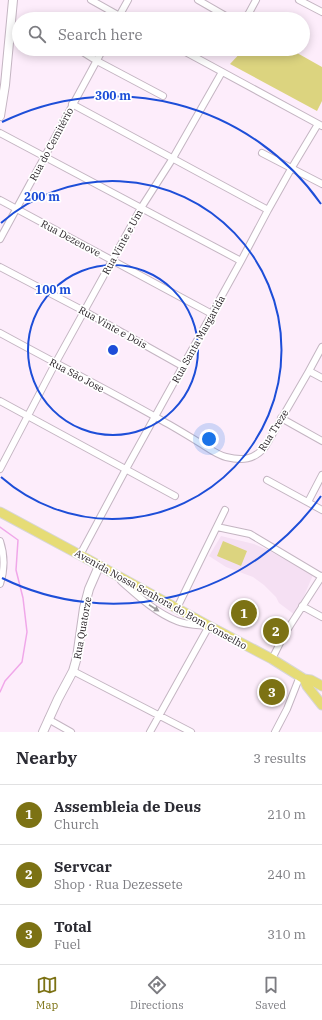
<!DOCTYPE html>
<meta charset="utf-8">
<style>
body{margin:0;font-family:"IBM Plex Serif",serif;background:#f2f2f3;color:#2b2b33}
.you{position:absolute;left:209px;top:439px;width:14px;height:14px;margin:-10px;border:3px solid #fff;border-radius:50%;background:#1a73e8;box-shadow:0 0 0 6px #1a73e833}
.badge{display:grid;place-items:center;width:26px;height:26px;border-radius:50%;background:#7c7214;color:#fff;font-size:13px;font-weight:700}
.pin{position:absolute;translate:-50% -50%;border:2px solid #fff;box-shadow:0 1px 4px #0006}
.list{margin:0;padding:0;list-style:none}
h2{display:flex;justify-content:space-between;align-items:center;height:52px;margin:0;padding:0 16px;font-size:17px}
h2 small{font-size:13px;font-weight:400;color:#7c7c81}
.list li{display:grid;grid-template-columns:26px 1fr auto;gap:12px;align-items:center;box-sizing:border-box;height:60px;padding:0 16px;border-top:1px solid #e1e1e2}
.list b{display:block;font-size:15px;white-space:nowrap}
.list p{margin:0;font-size:13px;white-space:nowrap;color:#7c7c81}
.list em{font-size:13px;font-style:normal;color:#7c7c81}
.icon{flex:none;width:22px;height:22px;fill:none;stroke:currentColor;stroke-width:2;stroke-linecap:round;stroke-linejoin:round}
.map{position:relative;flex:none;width:322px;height:732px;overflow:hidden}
.search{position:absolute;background:#fff;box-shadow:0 2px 10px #0003;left:12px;right:12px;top:12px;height:44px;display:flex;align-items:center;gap:10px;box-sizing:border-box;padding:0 14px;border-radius:22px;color:#7c7c81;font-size:15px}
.sheet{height:232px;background:#fff}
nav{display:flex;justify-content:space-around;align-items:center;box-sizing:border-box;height:56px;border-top:1px solid #e1e1e2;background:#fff;font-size:11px;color:#7c7c81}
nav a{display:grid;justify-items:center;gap:2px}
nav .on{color:#7c7214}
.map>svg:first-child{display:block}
</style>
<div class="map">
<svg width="322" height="732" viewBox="0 0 322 732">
<rect width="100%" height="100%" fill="#fdedfb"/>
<path fill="#f5e0f3" d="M 221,536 L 254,544 L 268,550 L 313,575 L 301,603 L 295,615 L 279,603 L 276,597 L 264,585 L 253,577 L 226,567 L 209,556 Z"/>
<path fill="#dcd47f" d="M 244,49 L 290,49 L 322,67 L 322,101 L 317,111 L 230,64 Z
M 223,541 L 247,551 L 241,566 L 217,556 Z"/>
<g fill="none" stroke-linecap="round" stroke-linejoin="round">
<path stroke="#f0a7e9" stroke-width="1.5" d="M 0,527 L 18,540 L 16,570 L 23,598 L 27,632 L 22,662 L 5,681 L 0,692"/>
<g stroke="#c4b5c2" stroke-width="8">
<path id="street" d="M 91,0 L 125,19
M 198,0 L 231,19
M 299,0 L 322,12
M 118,18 L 128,0
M 244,19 L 249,13 L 256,0
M 78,49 L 97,61 L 163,96
M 180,49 L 322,126
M 72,104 L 268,210
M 0,133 L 241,261
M 262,153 L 322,184
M 0,200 L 212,314
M 0,239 L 103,49
M 0,267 L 84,311 L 182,366
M 0,333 C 53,362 108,390 161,420 C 174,427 187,435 200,443 C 208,448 217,455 226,457 C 242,461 254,460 265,447 L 309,371 L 322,347
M 309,371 L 322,378
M 0,401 L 175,496
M 281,418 L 322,441
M 0,469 L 55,364 L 141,208 L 173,158 L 222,72
M 267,480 L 322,510
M 308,502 L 322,475
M 217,527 L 250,534 L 322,577
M 0,541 C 5,556 5,569 0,584
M 80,555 L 126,469 L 241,261 L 268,210 L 291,169 L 318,124
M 121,581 C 138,596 156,613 177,621 C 186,625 199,625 209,626 L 150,732
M 302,606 L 322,617
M 177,608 L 225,510
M 272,659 L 283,637 L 291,624 L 322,576
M 73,671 L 191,732
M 48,719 L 71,732
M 275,732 L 287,709 L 300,676"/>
</g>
<g stroke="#c4b5c2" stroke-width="10">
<path id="secondary" d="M 0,116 L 5,85 L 13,0
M 43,732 L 58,699 L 73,671 L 77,657 L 84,608 L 89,589 L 99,566"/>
</g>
<g stroke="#d7d6d7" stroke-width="11">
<path id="primary" d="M 0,512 L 80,555 L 209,626 L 272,659 L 304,679 L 311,680 L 322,686
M 304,679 L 307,686 L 322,705"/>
</g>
<use href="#street" stroke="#fff" stroke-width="6"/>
<use href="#secondary" stroke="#fff" stroke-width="8"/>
<use href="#primary" stroke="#e6dc76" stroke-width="9"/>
</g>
<defs><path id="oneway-solid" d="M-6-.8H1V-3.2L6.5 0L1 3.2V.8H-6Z"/></defs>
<use fill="#9b989a" href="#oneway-solid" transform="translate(154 608) rotate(33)"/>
<g fill="none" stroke="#1d4ed8" stroke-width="2">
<circle cx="113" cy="350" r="85"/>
<path d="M1 223A169 169 0 1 1 1 477"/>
<path d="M321 496A254 254 0 0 1 2 578M2 122A254 254 0 0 1 321 204"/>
</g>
<g text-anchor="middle" stroke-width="3.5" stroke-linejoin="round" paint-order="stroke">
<g font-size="10" fill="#201a1f" stroke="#fff">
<text transform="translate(51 144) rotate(-62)" y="4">Rua do Cemitério</text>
<text transform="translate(71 238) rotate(28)" y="4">Rua Dezenove</text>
<text transform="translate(122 242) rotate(-61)" y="4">Rua Vinte e Um</text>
<text transform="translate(113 327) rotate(29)" y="4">Rua Vinte e Dois</text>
<text transform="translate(198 339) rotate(-61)" y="4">Rua Santa Margarida</text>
<text transform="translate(77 375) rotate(28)" y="4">Rua São Jose</text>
<text transform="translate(273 430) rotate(-58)" y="4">Rua Treze</text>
<text transform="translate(161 599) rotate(29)" y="4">Avenida Nossa Senhora do Bom Conselho</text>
<text transform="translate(82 628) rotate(-80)" y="4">Rua Quatorze</text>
</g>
</g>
<circle cx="113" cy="350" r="6" fill="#1d4ed8" stroke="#fff" stroke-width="2"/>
<g font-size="12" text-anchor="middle" font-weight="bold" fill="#1d4ed8" stroke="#fff" stroke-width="3.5" stroke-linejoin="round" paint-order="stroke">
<text x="113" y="100">300 m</text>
<text x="42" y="201">200 m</text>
<text x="53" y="294">100 m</text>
</g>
</svg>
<div class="you"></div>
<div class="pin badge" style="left:244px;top:613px">1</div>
<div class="pin badge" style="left:276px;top:631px">2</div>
<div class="pin badge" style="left:272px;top:692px">3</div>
<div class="search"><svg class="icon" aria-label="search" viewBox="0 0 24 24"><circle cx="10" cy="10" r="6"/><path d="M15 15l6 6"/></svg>Search here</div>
</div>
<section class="sheet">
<h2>Nearby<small>3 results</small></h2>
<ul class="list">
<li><span class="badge">1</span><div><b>Assembleia de Deus</b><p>Church</p></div><em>210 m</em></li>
<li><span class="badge">2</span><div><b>Servcar</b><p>Shop · Rua Dezessete</p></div><em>240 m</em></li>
<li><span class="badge">3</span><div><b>Total</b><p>Fuel</p></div><em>310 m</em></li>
</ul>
</section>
<nav>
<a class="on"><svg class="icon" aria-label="map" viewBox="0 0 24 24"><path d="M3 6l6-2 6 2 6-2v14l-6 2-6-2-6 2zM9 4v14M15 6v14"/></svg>Map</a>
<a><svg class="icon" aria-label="directions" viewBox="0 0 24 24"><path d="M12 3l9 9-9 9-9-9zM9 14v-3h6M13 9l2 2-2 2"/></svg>Directions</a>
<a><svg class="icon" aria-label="saved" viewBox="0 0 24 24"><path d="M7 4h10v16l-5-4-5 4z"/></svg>Saved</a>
</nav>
